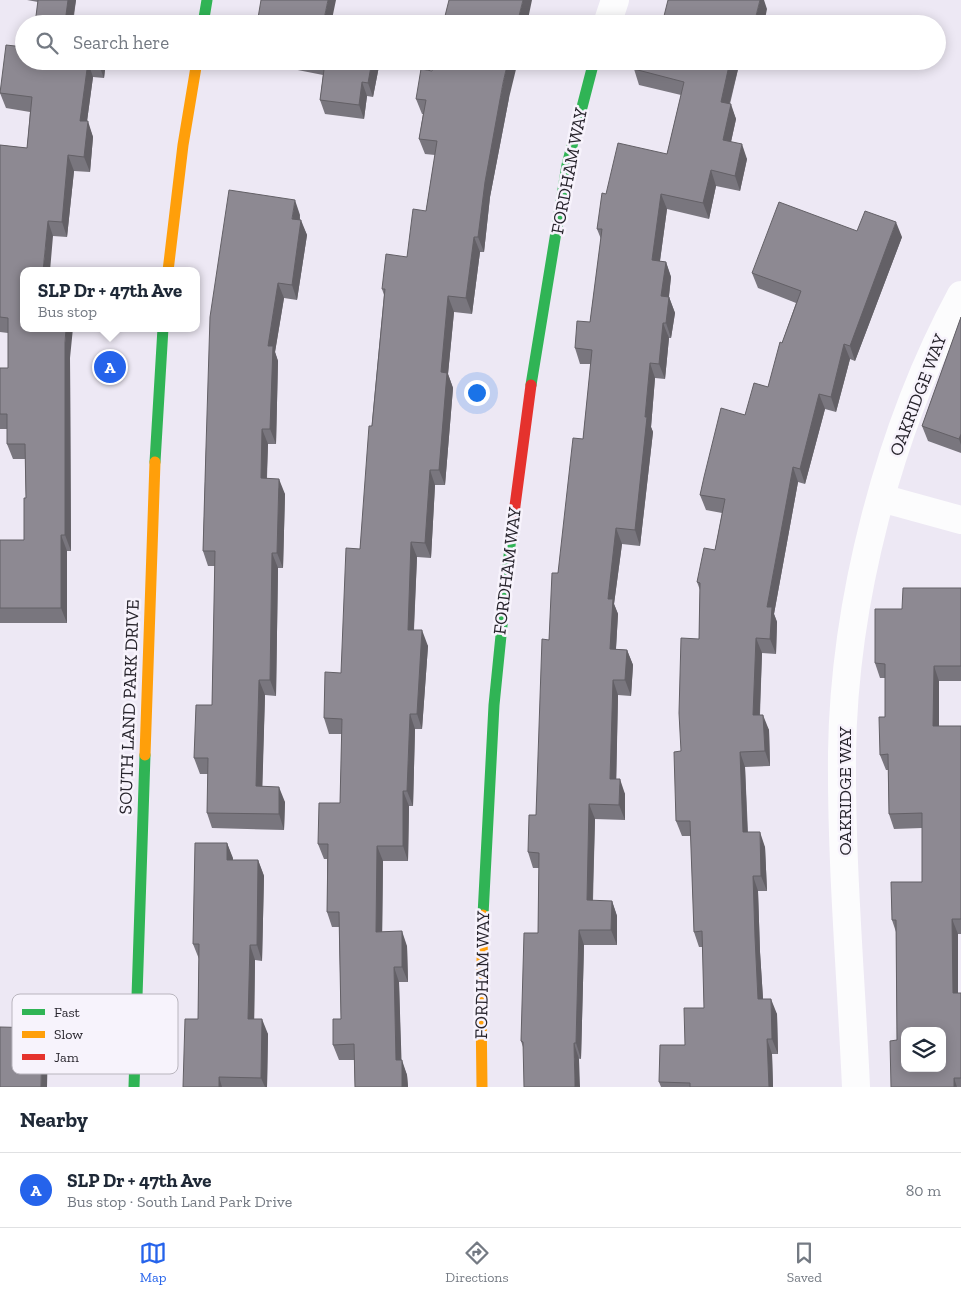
<!DOCTYPE html>
<meta charset="utf-8">
<style>
body{margin:0;font-family:"Zilla Slab",serif;background:#f2f2f3;color:#1f2937}
.controls{position:absolute;right:15px;bottom:15px;display:grid;overflow:hidden;border-radius:10px;box-shadow:0 2px 12px #0003}
.controls button{width:45px;height:45px;display:grid;place-items:center;padding:0;border:0;border-bottom:1px solid #e0e1e3;background:#fff;color:#1f2937;font:25px sans-serif}
.you{position:absolute;left:476px;top:392px;width:18px;height:18px;margin:-12px;border:4px solid #fff;border-radius:50%;background:#1a73e8;box-shadow:0 0 0 8px #1a73e833}
.badge{display:grid;place-items:center;width:32px;height:32px;border-radius:50%;background:#2563eb;color:#fff;font-size:16px;font-weight:700}
.pin{position:absolute;translate:-50% -50%;border:2px solid #fff;box-shadow:0 1px 5px #0006}
.popup{position:absolute;left:20px;top:267px;width:180px;height:65px;box-sizing:border-box;display:grid;place-content:center;border-radius:10px;background:#fff;filter:drop-shadow(0 1px 4px #0005);font-size:16px;white-space:nowrap;color:#747a83}
.popup b{font-size:19px;color:#1f2937}
.popup::after{content:'';position:absolute;left:50%;top:100%;margin-left:-10px;border:10px solid transparent;border-top-color:#fff}
.list{margin:0;padding:0;list-style:none}
h2{display:flex;justify-content:space-between;align-items:center;height:65px;margin:0;padding:0 20px;font-size:21px}
h2 small{font-size:16px;font-weight:400;color:#747a83}
.list li{display:grid;grid-template-columns:32px 1fr auto;gap:15px;align-items:center;box-sizing:border-box;height:75px;padding:0 20px;border-top:1px solid #e0e1e3}
.list b{display:block;font-size:19px;white-space:nowrap}
.list p{margin:0;font-size:16px;white-space:nowrap;color:#747a83}
.list em{font-size:16px;font-style:normal;color:#747a83}
.icon{flex:none;width:28px;height:28px;fill:none;stroke:currentColor;stroke-width:2;stroke-linecap:round;stroke-linejoin:round}
.map{position:relative;flex:none;width:961px;height:1087px;overflow:hidden}
.search{position:absolute;background:#fff;box-shadow:0 2px 12px #0003;left:15px;right:15px;top:15px;height:55px;display:flex;align-items:center;gap:12px;box-sizing:border-box;padding:0 18px;border-radius:28px;color:#747a83;font-size:19px}
.sheet{height:140px;background:#fff}
nav{display:flex;justify-content:space-around;align-items:center;box-sizing:border-box;height:70px;border-top:1px solid #e0e1e3;background:#fff;font-size:14px;color:#747a83}
nav a{display:grid;justify-items:center;gap:2px}
nav .on{color:#2563eb}
.map>svg:first-child{display:block}
</style>
<div class="map">
<svg width="961" height="1087" viewBox="0 0 961 1087">
<rect width="100%" height="100%" fill="#ede8f4"/>
<g fill="none" stroke-linecap="round" stroke-linejoin="round">
<path stroke="#fcfcfd" stroke-width="28" d="M 607,24 L 615,0
M 881,498 L 961,520
M 856,1087 C 851,976 841,864 842,753 C 844,602 889,428 961,295"/>
<path stroke="#30b455" stroke-width="11" d="M 203,24 L 207,0
M 531,385 L 567,165 L 594,61
M 155,462 L 163,328
M 483,915 L 494,705 L 511,536
M 134,1087 L 145,755"/>
<path stroke="#ff9f0a" stroke-width="11" d="M 168,271 L 183,145 L 197,61
M 145,755 L 155,462
M 482,1087 L 481,1006 L 483,915"/>
<path stroke="#e5322d" stroke-width="11" d="M 511,536 L 531,385"/>
</g>
<path fill="#79767e" d="M 27,0 L 76,0 L 74,16 L 104,19 L 105,24 L 35,24 L 38,2 Z
M 24,47 L 106,61 L 104,78 L 93,77 L 87,121 L 93,137 L 90,172 L 74,171 L 67,237 L 53,236 L 24,271 L 70,358 L 71,551 L 67,551 L 67,623 L 0,623 L 0,540 L 24,540 L 26,498 L 25,459 L 13,459 L 7,444 L 7,429 L 0,429 L 0,368 L 8,368 L 8,333 L 0,332 L 0,145 L 27,148 L 30,112 L 6,108 L 0,93 Z
M 257,61 L 380,61 L 373,97 L 367,96 L 364,119 L 325,114 L 320,100 L 323,75 L 257,62 Z
M 740,61 L 730,104 L 736,119 L 731,142 L 747,159 L 740,191 L 716,186 L 709,219 L 667,209 L 660,261 L 666,262 L 671,277 L 669,297 L 675,313 L 671,338 L 669,338 L 665,379 L 655,378 L 651,427 L 653,432 L 640,546 L 622,544 L 614,604 L 618,614 L 616,649 L 627,650 L 633,665 L 631,696 L 618,695 L 616,779 L 625,794 L 625,820 L 595,819 L 593,901 L 612,901 L 617,916 L 617,945 L 584,945 L 581,1059 L 524,1050 L 521,1041 L 538,933 L 539,868 L 533,868 L 528,852 L 536,815 L 549,640 L 558,573 L 583,439 L 591,364 L 580,364 L 575,348 L 590,322 L 601,239 L 597,229 L 606,194 L 667,154 L 681,95 L 639,85 L 634,69 Z
M 509,98 L 490,197 L 484,252 L 480,252 L 472,314 L 454,312 L 448,374 L 453,388 L 445,485 L 435,485 L 431,558 L 417,557 L 414,630 L 428,646 L 422,729 L 415,729 L 413,806 L 409,806 L 408,861 L 383,861 L 382,932 L 407,946 L 408,982 L 399,982 L 401,1060 L 407,1075 L 408,1087 L 355,1087 L 354,1060 L 339,1060 L 333,1045 L 341,1019 L 339,927 L 332,927 L 327,912 L 327,859 L 324,859 L 318,844 L 340,803 L 342,734 L 329,734 L 324,718 L 341,673 L 360,549 L 384,295 L 382,289 L 407,257 L 426,211 L 435,155 L 425,154 L 419,139 L 423,114 L 422,114 L 416,99 Z
M 300,215 L 300,220 L 307,235 L 297,300 L 284,298 L 275,352 L 278,361 L 276,444 L 268,444 L 267,478 L 285,494 L 283,568 L 278,568 L 276,696 L 265,695 L 262,786 L 285,802 L 284,830 L 212,828 L 207,813 L 208,774 L 200,774 L 194,758 L 212,705 L 215,566 L 208,566 L 203,551 L 206,447 Z
M 857,231 L 902,237 L 855,361 L 850,359 L 836,412 L 825,409 L 805,484 L 798,482 L 774,614 L 777,622 L 776,654 L 762,653 L 760,715 L 769,730 L 770,766 L 745,767 L 748,832 L 765,847 L 767,891 L 758,891 L 760,952 L 763,999 L 777,1014 L 778,1054 L 772,1054 L 773,1087 L 661,1087 L 659,1082 L 685,1045 L 704,1008 L 703,947 L 699,947 L 694,932 L 691,836 L 682,836 L 676,821 L 681,751 L 699,639 L 700,590 L 697,582 L 715,550 L 722,513 L 706,510 L 700,495 L 745,415 L 768,387 L 782,343 L 796,303 L 758,288 L 752,273 Z
M 961,317 L 961,453 L 928,441 L 922,426 Z
M 961,588 L 961,681 L 939,681 L 939,726 L 961,726 L 961,934 L 958,934 L 958,993 L 961,993 L 961,1087 L 891,1087 L 897,1040 L 896,932 L 892,920 L 922,882 L 922,828 L 894,829 L 889,814 L 888,770 L 886,770 L 880,755 L 885,717 L 885,678 L 880,678 L 875,663 L 902,609 Z
M 227,843 L 233,860 L 258,860 L 264,876 L 262,961 L 255,960 L 254,1019 L 268,1034 L 267,1087 L 183,1087 L 198,1019 L 199,959 L 193,944 Z"/>
<path fill="#636066" d="M 68,0 L 76,0 L 72,24 L 66,15 Z
M 328,0 L 336,0 L 331,24 L 323,24 Z
M 523,0 L 532,0 L 527,24 L 517,24 Z
M 760,0 L 764,0 L 767,9 L 764,24 L 754,24 Z
M 99,61 L 106,61 L 104,78 L 98,63 Z
M 372,61 L 380,61 L 373,97 L 368,83 Z
M 508,61 L 518,61 L 509,98 L 490,197 L 484,252 L 478,237 L 485,182 L 503,83 Z
M 730,61 L 740,61 L 726,117 L 721,102 Z
M 88,62 L 93,77 L 85,136 L 80,121 Z
M 362,82 L 367,96 L 364,119 L 359,105 Z
M 731,104 L 736,119 L 728,155 L 723,140 Z
M 88,121 L 93,137 L 90,172 L 84,157 Z
M 742,144 L 747,159 L 740,191 L 735,176 Z
M 68,155 L 74,171 L 67,237 L 62,222 Z
M 711,170 L 716,186 L 709,219 L 703,203 Z
M 661,194 L 667,209 L 658,275 L 652,260 Z
M 295,200 L 300,215 L 298,234 L 292,219 Z
M 301,220 L 307,235 L 297,300 L 292,285 Z
M 48,221 L 53,236 L 50,271 L 43,271 Z
M 896,222 L 902,237 L 855,361 L 850,346 Z
M 474,237 L 480,252 L 472,314 L 466,298 Z
M 666,262 L 671,277 L 667,312 L 661,296 Z
M 278,283 L 284,298 L 275,352 L 278,361 L 276,444 L 270,429 L 268,346 Z
M 448,296 L 454,312 L 448,374 L 453,388 L 445,485 L 439,470 L 441,372 Z
M 669,297 L 675,313 L 671,338 L 666,323 Z
M 663,323 L 669,338 L 665,379 L 659,364 Z
M 66,328 L 73,328 L 70,358 L 71,551 L 65,535 L 65,343 Z
M 844,344 L 850,359 L 836,412 L 831,397 Z
M 650,363 L 655,378 L 651,427 L 653,432 L 640,546 L 635,530 Z
M 819,394 L 825,409 L 805,484 L 800,469 Z
M 262,429 L 268,444 L 266,493 L 261,478 Z
M 961,434 L 961,445 L 959,439 Z
M 793,467 L 798,482 L 774,614 L 777,622 L 776,654 L 770,639 L 767,607 Z
M 430,470 L 435,485 L 431,558 L 425,543 Z
M 279,479 L 285,494 L 283,568 L 277,553 Z
M 616,528 L 622,544 L 614,604 L 618,614 L 615,664 L 610,649 L 608,599 Z
M 61,535 L 67,551 L 67,623 L 61,608 Z
M 411,542 L 417,557 L 413,645 L 408,630 Z
M 272,553 L 278,568 L 276,696 L 270,680 Z
M 422,630 L 428,646 L 422,729 L 417,714 Z
M 756,638 L 762,653 L 759,730 L 753,715 Z
M 627,650 L 633,665 L 631,696 L 625,680 Z
M 934,666 L 939,681 L 939,741 L 933,726 Z
M 259,680 L 265,695 L 262,801 L 256,786 Z
M 613,680 L 618,695 L 616,794 L 610,779 Z
M 410,714 L 415,729 L 413,806 L 407,791 Z
M 763,715 L 769,730 L 770,766 L 765,751 Z
M 740,752 L 745,767 L 748,847 L 743,832 Z
M 620,779 L 625,794 L 625,820 L 619,805 Z
M 279,787 L 285,802 L 284,830 L 279,814 Z
M 403,791 L 409,806 L 408,861 L 403,846 Z
M 589,804 L 595,819 L 592,916 L 587,900 Z
M 760,832 L 765,847 L 767,891 L 761,876 Z
M 227,843 L 233,858 L 232,875 L 227,860 Z
M 377,846 L 383,861 L 382,947 L 376,932 Z
M 258,860 L 264,876 L 262,961 L 257,945 Z
M 753,876 L 758,891 L 760,952 L 764,1014 L 758,999 L 755,937 Z
M 612,901 L 617,916 L 617,945 L 611,930 Z
M 952,919 L 958,934 L 958,1008 L 953,993 Z
M 579,930 L 584,945 L 581,1059 L 576,1043 Z
M 402,931 L 407,946 L 408,982 L 402,967 Z
M 250,945 L 255,960 L 254,1034 L 248,1019 Z
M 394,967 L 399,982 L 402,1075 L 396,1060 Z
M 771,999 L 777,1014 L 778,1054 L 772,1039 Z
M 262,1019 L 268,1034 L 267,1087 L 265,1087 L 261,1078 Z
M 42,1028 L 48,1043 L 47,1087 L 41,1087 Z
M 767,1039 L 772,1054 L 773,1087 L 769,1087 Z
M 574,1043 L 579,1059 L 580,1087 L 575,1087 Z
M 402,1060 L 407,1075 L 408,1087 L 402,1087 Z
M 219,1077 L 222,1087 L 219,1087 Z
M 954,1078 L 957,1087 L 954,1087 Z"/>
<path fill="#8d8992" stroke="#636066" fill-rule="evenodd" d="M 38,0 L 68,0 L 66,15 L 104,19 L 103,24 L 35,24 Z
M 261,0 L 328,0 L 323,24 L 257,24 Z
M 449,0 L 523,0 L 517,24 L 443,24 Z
M 668,0 L 760,0 L 754,24 L 662,24 Z
M 6,45 L 24,47 L 24,61 L 99,61 L 98,63 L 88,62 L 80,121 L 88,121 L 84,157 L 68,155 L 62,222 L 48,221 L 43,271 L 24,271 L 24,328 L 66,328 L 65,343 L 65,535 L 61,535 L 61,608 L 0,608 L 0,540 L 24,540 L 24,498 L 26,498 L 25,444 L 7,444 L 7,414 L 0,414 L 0,368 L 8,368 L 8,318 L 0,317 L 0,145 L 27,148 L 32,97 L 0,93 Z
M 320,61 L 372,61 L 368,83 L 362,82 L 359,105 L 320,100 L 325,62 Z
M 434,61 L 508,61 L 503,83 L 485,182 L 478,237 L 474,237 L 466,298 L 448,296 L 441,372 L 447,373 L 439,470 L 430,470 L 425,543 L 411,542 L 408,630 L 422,630 L 417,714 L 410,714 L 407,791 L 403,791 L 403,846 L 377,846 L 376,932 L 402,931 L 402,967 L 394,967 L 396,1060 L 402,1060 L 402,1087 L 355,1087 L 354,1044 L 333,1045 L 333,1019 L 341,1019 L 339,912 L 327,912 L 328,844 L 318,844 L 319,803 L 340,803 L 342,719 L 324,718 L 325,672 L 341,673 L 346,548 L 360,549 L 369,426 L 372,426 L 385,289 L 382,289 L 386,254 L 407,257 L 413,209 L 426,211 L 437,141 L 419,139 L 426,100 L 416,99 L 421,69 L 432,71 Z
M 636,61 L 730,61 L 721,102 L 731,104 L 723,140 L 742,144 L 735,176 L 711,170 L 703,203 L 661,194 L 652,260 L 666,262 L 661,296 L 669,297 L 666,323 L 663,323 L 659,364 L 650,363 L 645,417 L 647,417 L 635,530 L 616,528 L 608,599 L 613,599 L 610,649 L 627,650 L 625,680 L 613,680 L 610,779 L 620,779 L 619,805 L 589,804 L 587,900 L 612,901 L 611,930 L 579,930 L 576,1043 L 574,1043 L 575,1087 L 524,1087 L 523,1042 L 521,1041 L 524,933 L 538,933 L 539,853 L 528,852 L 529,815 L 536,815 L 542,639 L 549,640 L 552,573 L 558,573 L 573,438 L 583,439 L 592,350 L 575,348 L 577,321 L 590,322 L 602,229 L 597,229 L 602,193 L 606,194 L 618,143 L 667,154 L 684,82 L 634,69 Z
M 229,190 L 295,200 L 292,219 L 301,220 L 292,285 L 278,283 L 268,346 L 273,346 L 270,429 L 262,429 L 261,478 L 279,479 L 277,553 L 272,553 L 270,680 L 259,680 L 256,786 L 279,787 L 279,814 L 207,813 L 208,758 L 194,758 L 196,705 L 212,705 L 215,551 L 203,551 L 206,447 L 210,317 Z
M 779,202 L 857,231 L 865,211 L 896,222 L 850,346 L 844,344 L 831,397 L 819,394 L 800,469 L 793,467 L 767,607 L 772,607 L 770,639 L 756,638 L 753,715 L 763,715 L 765,751 L 740,752 L 743,832 L 760,832 L 761,876 L 753,876 L 755,937 L 758,999 L 771,999 L 772,1039 L 767,1039 L 769,1087 L 690,1087 L 690,1083 L 659,1082 L 660,1045 L 685,1045 L 684,1008 L 704,1008 L 702,931 L 694,932 L 690,821 L 676,821 L 674,752 L 681,751 L 679,713 L 681,638 L 699,639 L 700,583 L 697,582 L 704,548 L 715,550 L 725,499 L 700,495 L 704,477 L 721,408 L 745,415 L 754,383 L 768,387 L 780,342 L 782,343 L 801,291 L 752,273 Z
M 961,317 L 961,434 L 959,439 L 922,426 Z
M 903,588 L 961,588 L 961,666 L 934,666 L 933,726 L 961,726 L 961,919 L 952,919 L 953,993 L 961,993 L 961,1078 L 954,1078 L 954,1087 L 891,1087 L 890,1041 L 897,1040 L 896,920 L 892,920 L 891,882 L 922,882 L 922,813 L 889,814 L 888,754 L 880,755 L 879,717 L 885,717 L 885,664 L 875,663 L 875,609 L 902,609 ZM 905,1031 L 942,1031 L 942,1068 L 905,1068 Z
M 195,843 L 227,843 L 227,860 L 258,860 L 257,945 L 250,945 L 248,1019 L 262,1019 L 261,1078 L 219,1077 L 219,1087 L 183,1087 L 185,1019 L 198,1019 L 199,944 L 193,944 Z
M 0,1027 L 42,1028 L 41,1087 L 0,1087 Z"/>
<g text-anchor="middle" stroke-width="5" stroke-linejoin="round" paint-order="stroke">
<g font-size="18" fill="#27242c" stroke="#f7f3fc">
<text transform="translate(569 171) rotate(-79)" y="6">FORDHAM WAY</text>
<text transform="translate(918 395) rotate(-69)" y="6">OAKRIDGE WAY</text>
<text transform="translate(507 571) rotate(-83)" y="6">FORDHAM WAY</text>
<text transform="translate(129 707) rotate(-88)" y="6">SOUTH LAND PARK DRIVE</text>
<text transform="translate(845 791) rotate(-90)" y="6">OAKRIDGE WAY</text>
<text transform="translate(482 975) rotate(-89)" y="6">FORDHAM WAY</text>
</g>
</g>
<rect x="12" y="994" width="166" height="80" rx="8" fill="#f7f3fc" stroke="#b9b5be" stroke-width="1"/>
<rect x="22" y="1009" width="23" height="6" fill="#30b455"/>
<rect x="22" y="1031" width="23" height="7" fill="#ff9f0a"/>
<rect x="22" y="1054" width="23" height="6" fill="#e5322d"/>
<g font-size="14" fill="#27242c">
<text x="54" y="1017">Fast</text>
<text x="54" y="1039">Slow</text>
<text x="54" y="1062">Jam</text>
</g>
</svg>
<div class="controls">
<button><svg class="icon" aria-label="layers" viewBox="0 0 24 24"><path d="M12 4l9 5-9 5-9-5zM3 14l9 5 9-5"/></svg></button>
</div>
<div class="you"></div>
<div class="pin badge" style="left:110px;top:367px">A</div>
<div class="popup"><b>SLP Dr + 47th Ave</b>Bus stop</div>
<div class="search"><svg class="icon" aria-label="search" viewBox="0 0 24 24"><circle cx="10" cy="10" r="6"/><path d="M15 15l6 6"/></svg>Search here</div>
</div>
<section class="sheet">
<h2>Nearby<small></small></h2>
<ul class="list">
<li><span class="badge">A</span><div><b>SLP Dr + 47th Ave</b><p>Bus stop · South Land Park Drive</p></div><em>80 m</em></li>
</ul>
</section>
<nav>
<a class="on"><svg class="icon" aria-label="map" viewBox="0 0 24 24"><path d="M3 6l6-2 6 2 6-2v14l-6 2-6-2-6 2zM9 4v14M15 6v14"/></svg>Map</a>
<a><svg class="icon" aria-label="directions" viewBox="0 0 24 24"><path d="M12 3l9 9-9 9-9-9zM9 14v-3h6M13 9l2 2-2 2"/></svg>Directions</a>
<a><svg class="icon" aria-label="saved" viewBox="0 0 24 24"><path d="M7 4h10v16l-5-4-5 4z"/></svg>Saved</a>
</nav>
